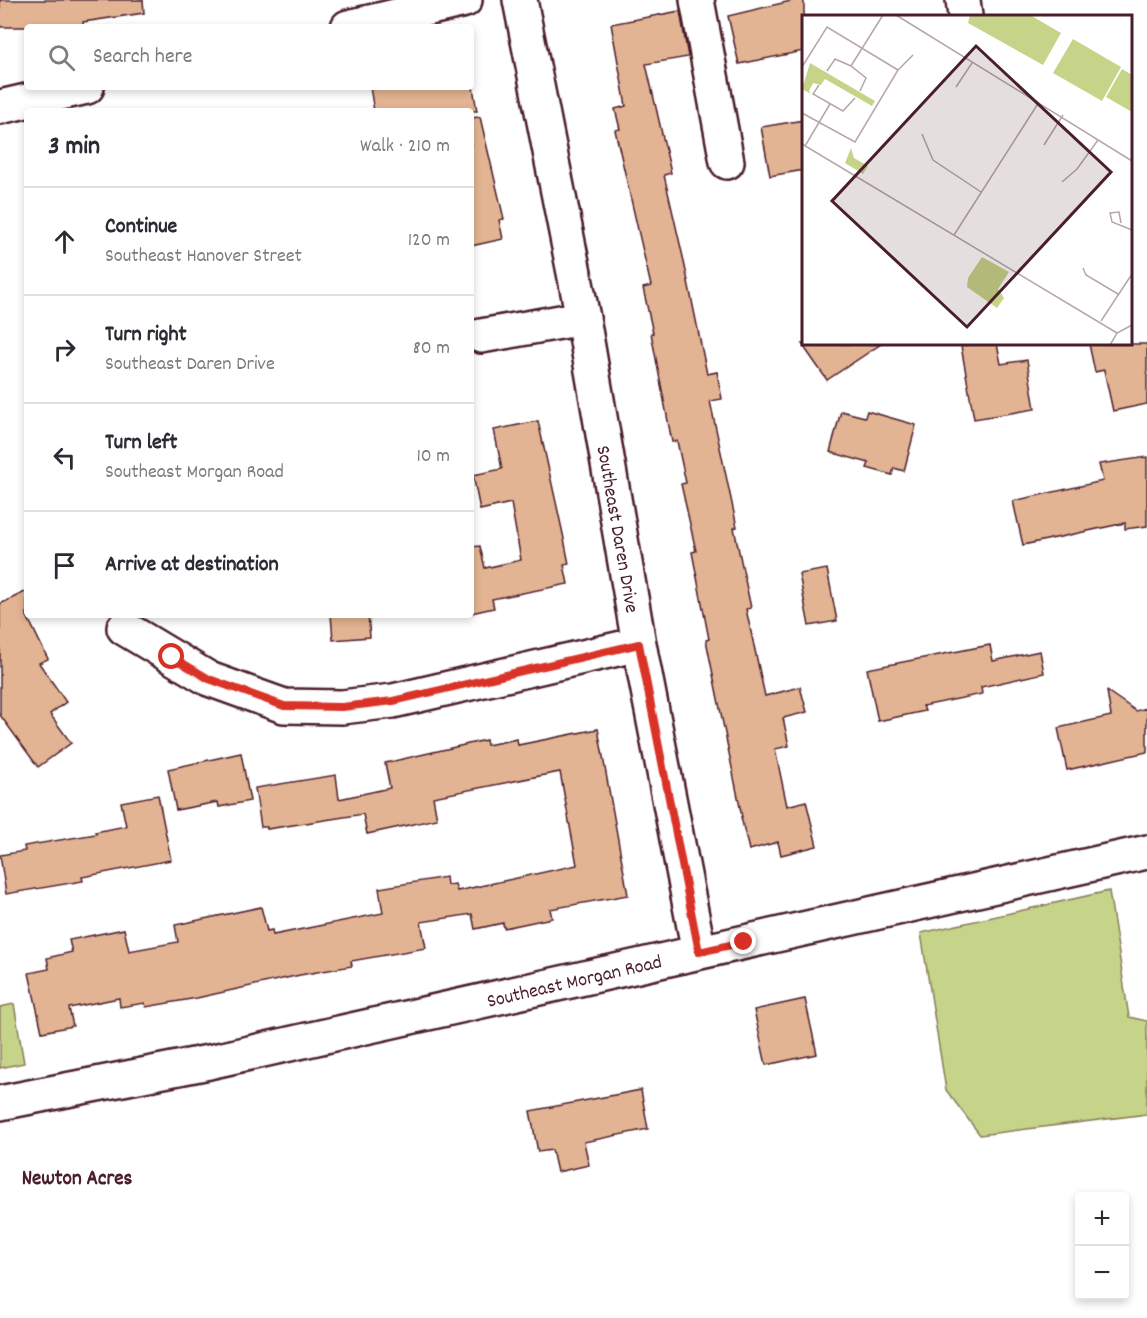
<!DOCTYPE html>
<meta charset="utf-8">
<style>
body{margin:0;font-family:Dekko,sans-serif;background:#f2f2f3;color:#2b2b33}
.controls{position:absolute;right:18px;bottom:18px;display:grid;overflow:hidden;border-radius:6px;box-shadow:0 3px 9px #0003}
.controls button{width:54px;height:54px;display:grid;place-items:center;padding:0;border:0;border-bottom:2px solid #e1e1e2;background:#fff;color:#2b2b33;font:30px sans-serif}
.stop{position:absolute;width:18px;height:18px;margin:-14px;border:4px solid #d93025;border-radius:50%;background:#fff}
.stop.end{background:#d93025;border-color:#fff;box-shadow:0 2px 6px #0008}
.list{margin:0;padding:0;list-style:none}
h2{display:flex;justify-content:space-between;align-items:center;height:78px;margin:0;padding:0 24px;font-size:26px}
h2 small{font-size:20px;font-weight:400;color:#7c7c81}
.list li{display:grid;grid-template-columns:39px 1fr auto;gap:18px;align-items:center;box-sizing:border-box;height:108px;padding:0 24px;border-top:2px solid #e1e1e2}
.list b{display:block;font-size:22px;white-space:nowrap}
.list p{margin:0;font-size:20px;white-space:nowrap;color:#7c7c81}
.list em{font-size:20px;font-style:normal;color:#7c7c81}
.icon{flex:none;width:33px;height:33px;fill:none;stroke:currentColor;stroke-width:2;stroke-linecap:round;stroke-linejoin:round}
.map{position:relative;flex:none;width:1147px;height:1318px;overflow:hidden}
.search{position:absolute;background:#fff;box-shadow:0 3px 9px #0003;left:24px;top:24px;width:450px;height:66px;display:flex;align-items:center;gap:15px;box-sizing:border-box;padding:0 21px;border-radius:6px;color:#7c7c81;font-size:22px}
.panel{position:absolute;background:#fff;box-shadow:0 3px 9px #0003;left:24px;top:108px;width:450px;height:510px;border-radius:6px}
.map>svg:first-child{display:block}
</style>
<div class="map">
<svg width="1147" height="1318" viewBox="0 0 1147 1318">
<rect width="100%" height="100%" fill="#fff"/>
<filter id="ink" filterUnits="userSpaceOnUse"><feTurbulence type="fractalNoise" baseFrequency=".0167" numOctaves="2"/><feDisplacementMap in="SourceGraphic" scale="12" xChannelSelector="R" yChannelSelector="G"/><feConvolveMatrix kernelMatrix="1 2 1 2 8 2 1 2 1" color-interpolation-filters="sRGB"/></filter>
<g filter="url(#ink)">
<path fill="#c5d488" stroke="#887a5a" stroke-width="1.5" d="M 1109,891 L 1129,1017 L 1147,1021 L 1147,1114 L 980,1135 L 946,1090 L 921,933 Z
M 14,1004 L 24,1063 L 0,1068 L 0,1007 Z"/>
<path fill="#e2b493" stroke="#4a1f2b" stroke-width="1.5" d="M 0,0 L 143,0 L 144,13 L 83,22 L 83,27 L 0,27 Z
M 795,0 L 804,0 L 804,51 L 739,64 L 728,16 Z
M 680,11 L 688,57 L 646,64 L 671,173 L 664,175 L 683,257 L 707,374 L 717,372 L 722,399 L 710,401 L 737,527 L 734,528 L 751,608 L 746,609 L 765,696 L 800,687 L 807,712 L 783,718 L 789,746 L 775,749 L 787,806 L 806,801 L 817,846 L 781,855 L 778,842 L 749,850 L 741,817 L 742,817 L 706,640 L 709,639 L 692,552 L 696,551 L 681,484 L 686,483 L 677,441 L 672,442 L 651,333 L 653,333 L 643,288 L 651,286 L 615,130 L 620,129 L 615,109 L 626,106 L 611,24 Z
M 370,87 L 473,87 L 477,111 L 374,111 Z
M 480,117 L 504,219 L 499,220 L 503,239 L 471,246 L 471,118 Z
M 804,120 L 804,170 L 770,176 L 761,127 Z
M 802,344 L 881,344 L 827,380 Z
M 974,344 L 997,344 L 1001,364 L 1027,360 L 1035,409 L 974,419 L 961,346 Z
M 1089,344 L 1147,344 L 1147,404 L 1113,411 L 1104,370 L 1095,372 Z
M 841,411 L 865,417 L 867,411 L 916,425 L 904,471 L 894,468 L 892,475 L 867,468 L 869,463 L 830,452 Z
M 538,421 L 563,534 L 569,564 L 564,565 L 568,584 L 492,599 L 494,608 L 471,613 L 471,547 L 480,546 L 485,568 L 521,560 L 511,503 L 480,510 L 473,475 L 502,469 L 494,430 Z
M 1147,457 L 1147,526 L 1125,529 L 1125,523 L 1023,545 L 1013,501 L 1103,481 L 1099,464 Z
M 827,569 L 837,621 L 809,626 L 799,574 Z
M 27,591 L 27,616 L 48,659 L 39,663 L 66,702 L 50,714 L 71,743 L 38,767 L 0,715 L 0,604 Z
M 331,615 L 368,615 L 370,637 L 333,640 Z
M 990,645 L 993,661 L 1040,651 L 1044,673 L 981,687 L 982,694 L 923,706 L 925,711 L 878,721 L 867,669 Z
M 1107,691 L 1136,711 L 1147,708 L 1147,752 L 1067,770 L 1058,728 L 1111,716 Z
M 598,729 L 628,895 L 550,909 L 552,918 L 504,928 L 503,923 L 475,929 L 472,914 L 421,922 L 426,948 L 351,961 L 352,966 L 300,975 L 197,998 L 146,1007 L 145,1003 L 120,1007 L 119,998 L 69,1008 L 73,1026 L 42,1032 L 29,973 L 49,969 L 47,958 L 72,952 L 69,940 L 124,929 L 129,951 L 178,942 L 175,925 L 261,907 L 267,931 L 272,930 L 273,935 L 383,913 L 379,888 L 446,877 L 447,885 L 455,884 L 457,891 L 577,865 L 560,772 L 433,797 L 437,819 L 367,834 L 363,814 L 267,829 L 267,827 L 261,827 L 255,788 L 336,775 L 339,799 L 390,788 L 385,763 L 486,740 L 487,745 L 517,739 L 518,745 Z
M 241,753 L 250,801 L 219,807 L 218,802 L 176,810 L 168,769 Z
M 158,795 L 171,860 L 82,877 L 83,881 L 6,894 L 0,855 L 25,851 L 24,846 L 96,834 L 95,832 L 126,826 L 121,802 Z
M 805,999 L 817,1054 L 766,1065 L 754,1010 Z
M 641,1090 L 648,1129 L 584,1142 L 589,1165 L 557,1172 L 552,1150 L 538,1152 L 530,1111 Z"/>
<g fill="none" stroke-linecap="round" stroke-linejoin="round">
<g stroke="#4a1f2b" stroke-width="38">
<path id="minor" d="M 520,0 L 583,318 L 639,644 L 699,952
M 697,0 L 727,162
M 963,0 L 965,16
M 348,27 L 465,0
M 0,107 L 87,87
M 481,336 L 583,318
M 124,628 L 209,679 L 284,706 L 342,707 L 393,701 L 639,644
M 0,1103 L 209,1062 L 1147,852"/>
</g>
<use href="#minor" stroke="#fff" stroke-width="33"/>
</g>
</g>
<g fill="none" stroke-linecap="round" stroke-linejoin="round" filter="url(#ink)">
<path stroke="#d93025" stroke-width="8" d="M 172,657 L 209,679 L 284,706 L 342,707 L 393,701 L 639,644 L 699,952 L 744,942"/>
</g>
<g text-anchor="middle" stroke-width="6" stroke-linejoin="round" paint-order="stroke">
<g font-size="20" fill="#4a1f2b" stroke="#fff">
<text transform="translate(619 529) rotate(80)" y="7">Southeast Daren Drive</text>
<text transform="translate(574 980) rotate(-13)" y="7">Southeast Morgan Road</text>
</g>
<g font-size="21" font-weight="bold" fill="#4a1f2b" stroke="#fff">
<text x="77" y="1184">Newton Acres</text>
</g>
</g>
<g transform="translate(802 15)">
<rect width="330" height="330" fill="#fff"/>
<path d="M 168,0 L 228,0 L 259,18 L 241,50 L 166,8 ZM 271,24 L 319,52 L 300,86 L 251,58 ZM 8,48 L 73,86 L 70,91 L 23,64 L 19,70 L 11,68 L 7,76 L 9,79 L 0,74 ZM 320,54 L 330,60 L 330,97 L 304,82 ZM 49,133 L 52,143 L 66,151 L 61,159 L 43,148 ZM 180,242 L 207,257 L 196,274 L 202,283 L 195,293 L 165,272 L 166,263 Z" fill="#c5d488"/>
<path fill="none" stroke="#b7a5aa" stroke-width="1.5" d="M 94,0 L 330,146M 49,51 L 81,0M 0,52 L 25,12 L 96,55M 96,55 L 111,40M 25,56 L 33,44 L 49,51 L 64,63 L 58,76M 17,70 L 11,79 L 41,96 L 53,83M 154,72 L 170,48M 0,98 L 53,127 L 96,55M 120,119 L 131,145 L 179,177M 0,129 L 315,318M 242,130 L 261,100M 3,131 L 28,89M 260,167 L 275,154 L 296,125M 319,208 L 317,197 L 308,198 L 310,207 L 330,215M 152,220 L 237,87M 281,253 L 284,260 L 316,279M 299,306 L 330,259M 308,330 L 315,318 L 330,310"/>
<path fill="#4a1f2b" fill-opacity="0.15" stroke="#4a1f2b" stroke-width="3" d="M 174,31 L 309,157 L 165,312 L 30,186 Z"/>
<rect width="330" height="330" fill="none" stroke="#4a1f2b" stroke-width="3"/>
</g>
</svg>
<div class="controls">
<button>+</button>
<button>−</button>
</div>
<div class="stop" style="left:172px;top:657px"></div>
<div class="stop end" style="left:744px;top:942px"></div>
<div class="search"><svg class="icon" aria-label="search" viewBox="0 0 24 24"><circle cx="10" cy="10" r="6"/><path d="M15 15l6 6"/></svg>Search here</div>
<section class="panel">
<h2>3 min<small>Walk · 210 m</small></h2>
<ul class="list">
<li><svg class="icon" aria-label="ahead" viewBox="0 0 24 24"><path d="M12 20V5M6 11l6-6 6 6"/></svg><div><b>Continue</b><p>Southeast Hanover Street</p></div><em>120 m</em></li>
<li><svg class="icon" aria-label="right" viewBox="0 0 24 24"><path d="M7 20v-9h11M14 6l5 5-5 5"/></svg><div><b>Turn right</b><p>Southeast Daren Drive</p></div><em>80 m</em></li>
<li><svg class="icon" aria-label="left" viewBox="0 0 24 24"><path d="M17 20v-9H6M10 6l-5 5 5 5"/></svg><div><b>Turn left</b><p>Southeast Morgan Road</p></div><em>10 m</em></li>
<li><svg class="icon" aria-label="arrive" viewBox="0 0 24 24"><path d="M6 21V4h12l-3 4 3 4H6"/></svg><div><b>Arrive at destination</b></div></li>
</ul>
</section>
</div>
